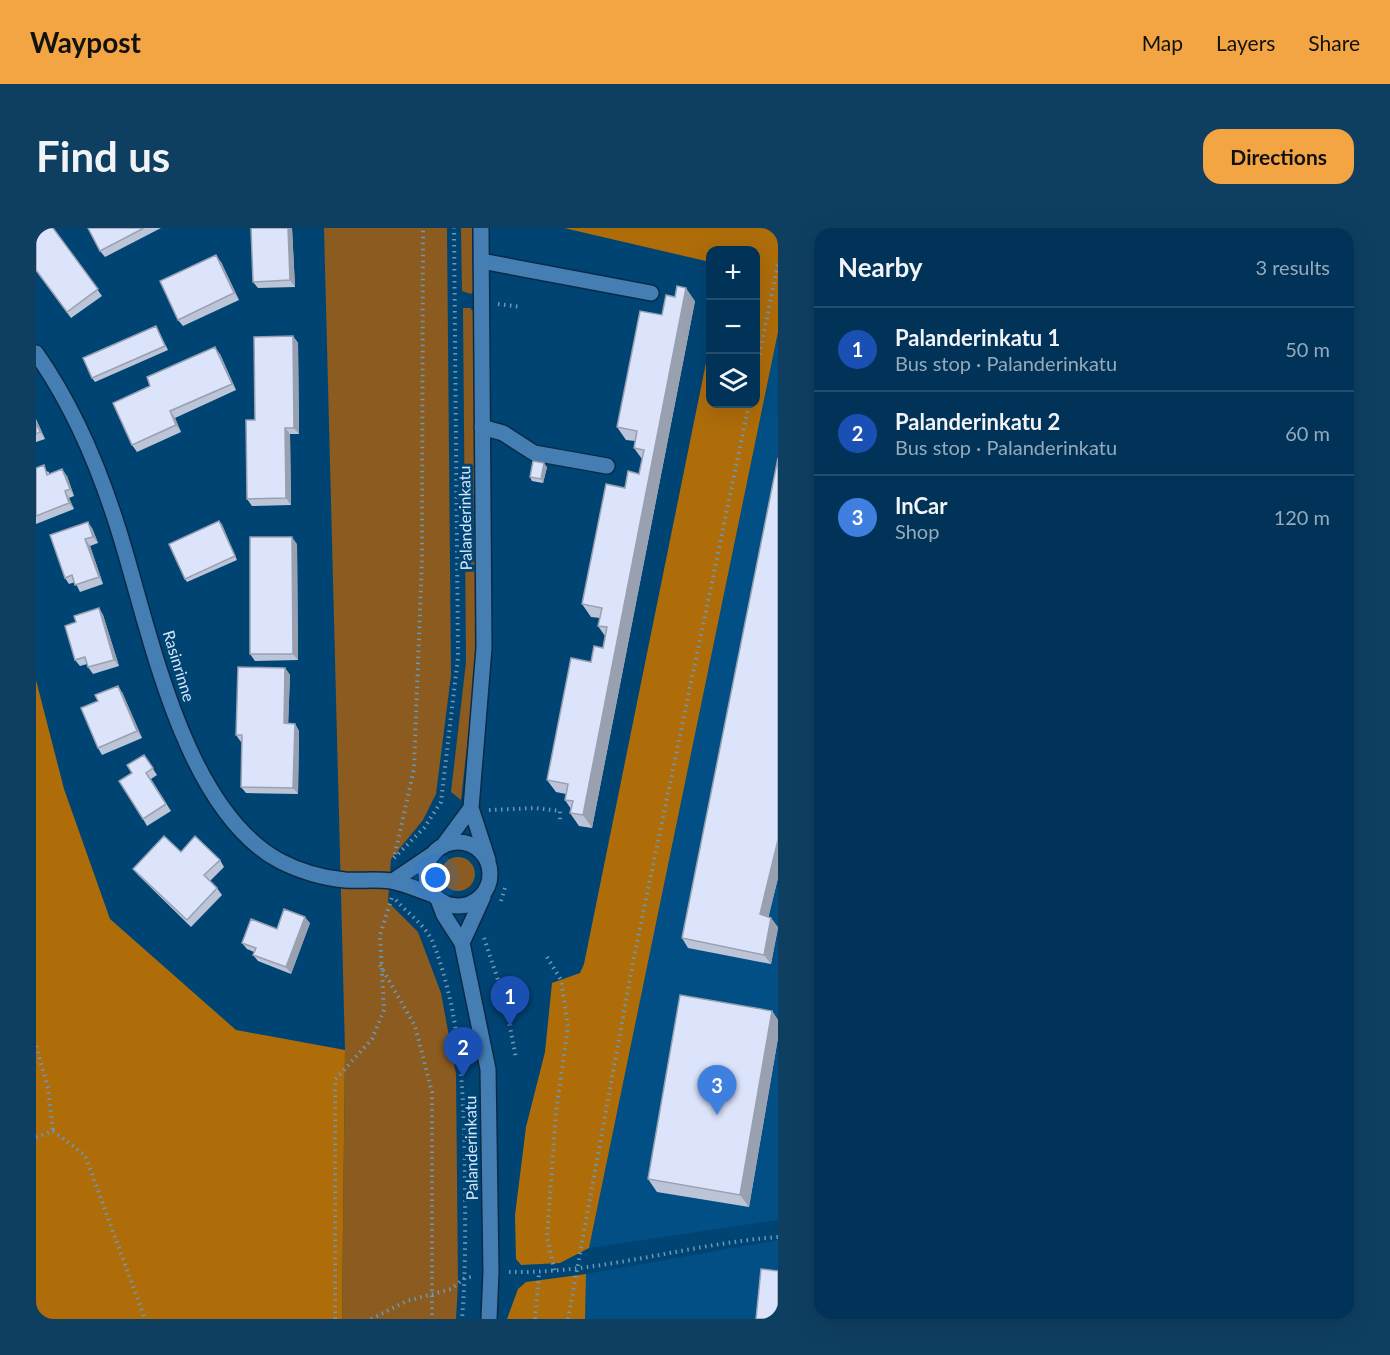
<!DOCTYPE html>
<meta charset="utf-8">
<style>
body{margin:0;font-family:Lato,sans-serif;background:#0e3f61;color:#f1f3f6}
.controls{position:absolute;right:18px;top:18px;display:grid;overflow:hidden;border-radius:12px;box-shadow:0 6px 24px #0002}
.controls button{width:54px;height:54px;display:grid;place-items:center;padding:0;border:0;border-bottom:2px solid #224e6d;background:#003357;color:#f1f3f6;font:30px sans-serif}
.you{position:absolute;left:400px;top:650px;width:21px;height:21px;margin:-15px;border:4px solid #fff;border-radius:50%;background:#1a73e8;box-shadow:0 0 0 9px #1a73e833}
.badge{display:grid;place-items:center;width:39px;height:39px;border-radius:50%;background:#f3a443;color:#fff;font-size:20px;font-weight:700}
.pin{position:absolute;translate:-50% -50px;filter:drop-shadow(0 2px 3px #0008)}
.pin::after{content:'';position:absolute;top:32px;width:21px;height:18px;background:inherit;clip-path:polygon(0 0,100% 0,50% 100%)}
.list{margin:0;padding:0;list-style:none}
h2{display:flex;justify-content:space-between;align-items:center;height:78px;margin:0;padding:0 24px;font-size:26px}
h2 small{font-size:20px;font-weight:400;color:#95aaba}
.list li{display:grid;grid-template-columns:39px 1fr auto;gap:18px;align-items:center;box-sizing:border-box;height:84px;padding:0 24px;border-top:2px solid #224e6d}
.list b{display:block;font-size:22px;white-space:nowrap}
.list p{margin:0;font-size:20px;white-space:nowrap;color:#95aaba}
.list em{font-size:20px;font-style:normal;color:#95aaba}
.icon{flex:none;width:33px;height:33px;fill:none;stroke:currentColor;stroke-width:2;stroke-linecap:round;stroke-linejoin:round}
.map{position:relative;flex:none;width:742px;height:1091px;overflow:hidden;border-radius:18px}
header{display:flex;align-items:center;gap:36px;box-sizing:border-box;height:84px;padding:0 30px;background:#f3a443;color:#111}
header strong{font-size:28px}
nav{display:flex;gap:33px;margin-inline-start:auto;font-size:21px}
.intro{display:flex;align-items:center;justify-content:space-between;box-sizing:border-box;height:144px;padding:0 36px}
h1{margin:0;font-size:42px}
.button{padding:15px 27px;border-radius:18px;background:#f3a443;color:#111;font-size:21px;font-weight:700}
main{display:flex;gap:36px;padding:0 36px}
aside{flex:1;background:#003357;border-radius:18px;box-shadow:0 6px 24px #0002}
.map>svg:first-child{display:block}
</style>
<header>
<strong>Waypost</strong>
<nav><a>Map</a><a>Layers</a><a>Share</a></nav>
</header>
<div class="intro"><h1>Find us</h1><a class="button">Directions</a></div>
<main>
<div class="map">
<svg width="742" height="1091" viewBox="0 0 742 1091">
<rect width="100%" height="100%" fill="#004474"/>
<path fill="#014f85" d="M 742,104 L 742,992 L 553,1020 Z
M 742,1012 L 742,1091 L 549,1091 L 550,1046 Z"/>
<path fill="#8b5b1f" d="M 288,0 L 411,0 L 415,447 L 400,566 L 387,592 L 355,631 L 352,674 L 382,704 L 405,765 L 420,846 L 422,1055 L 420,1091 L 306,1091 L 309,822 Z
M 425,0 L 436,0 L 437,63 L 435,66 L 426,63 Z
M 427,80 L 434,80 L 437,83 L 440,438 L 425,572 L 415,564 L 430,434 Z
M405 646a17 17 0 1 1 34 0a17 17 0 1 1-34 0Z"/>
<path fill="#af6d0a" d="M 528,0 L 742,0 L 742,104 L 553,1020 L 524,1035 L 485,1037 L 480,1031 L 479,987 L 490,899 L 509,824 L 516,755 L 544,745 L 548,736 L 674,115 L 674,176 L 720,176 L 720,22 L 674,22 L 674,34 Z
M 0,452 L 28,561 L 74,691 L 200,802 L 309,822 L 306,1091 L 0,1091 Z
M 550,1046 L 549,1091 L 471,1091 L 482,1061 L 490,1054 Z"/>
<g fill="none" stroke-linecap="round" stroke-linejoin="round">
<g stroke="#0b2a44" stroke-width="18">
<path id="minor" d="M 445,0 L 448,420 L 435,580 L 452,632
M 445,33 L 615,65
M 0,125 C 36,176 62,237 81,297 C 113,396 145,580 244,633 C 263,643 288,650 309,652 C 324,653 340,651 355,653 C 369,655 384,663 398,667
M 446,199 L 467,205 L 498,225 L 571,238
M390 646a32 32 0 1 1 64 0a32 32 0 1 1-64 0Z
M 407,618 L 435,580
M 357,653 L 397,626
M 402,671 L 408,687 L 426,715 L 452,841 L 455,1044 L 453,1091
M 426,715 L 447,669"/>
</g>
<path stroke="#6d98b8" stroke-width="4" stroke-dasharray="1.5 4.5" stroke-linecap="butt" d="M 462,76 L 485,79
M 720,144 L 742,35
M 453,582 L 499,580 L 524,583 L 524,593
M 359,626 L 378,541 L 386,331 L 387,0
M 358,630 L 388,600 L 405,574 L 422,429 L 418,0
M 360,672 C 372,686 391,698 398,717 C 426,792 428,870 429,950 C 429,997 430,1044 426,1091
M 465,673 L 469,660
M 448,710 L 469,773 L 480,830
M 511,729 L 525,752 L 532,799 L 520,884 L 511,1009 L 519,1044
M 344,737 L 379,798 L 396,864 L 396,1091
M 0,818 L 12,860 L 17,903
M 0,909 L 17,903 L 49,927 L 109,1091
M 473,1044 C 564,1046 651,1016 742,1009
M 299,1091 L 299,852 L 336,811 L 348,782 L 344,707 L 356,669
M 335,1091 L 371,1073 L 415,1061 L 429,1050 L 439,1048
M 499,1091 L 503,1045
M 532,1091 L 598,729 L 713,176"/>
<use href="#minor" stroke="#457eb3" stroke-width="15"/>
</g>
<path fill="#bcc4d8" d="M 17,0 L 66,68 L 35,90 L 0,43 Z
M 52,0 L 125,0 L 69,29 L 64,23 Z
M 256,0 L 259,59 L 222,60 L 217,54 Z
M 185,34 L 203,72 L 147,98 L 142,92 Z
M 659,73 L 556,600 L 543,598 L 534,585 L 535,581 L 529,572 L 530,566 L 520,564 L 511,552 L 555,434 L 567,420 L 569,408 L 562,398 L 564,390 L 555,389 L 546,376 L 589,260 L 603,246 L 606,231 L 598,220 L 599,213 L 590,212 L 581,199 L 626,87 Z
M 120,98 L 132,122 L 59,154 L 56,150 Z
M 257,108 L 262,115 L 263,206 L 254,206 L 255,277 L 216,278 L 211,271 L 219,192 Z
M 184,126 L 200,162 L 139,190 L 145,204 L 101,224 L 96,217 Z
M 0,191 L 9,211 L 0,214 Z
M 742,230 L 742,650 L 732,689 L 735,690 L 742,700 L 735,736 L 652,720 L 646,710 Z
M 511,239 L 507,255 L 496,253 L 494,249 Z
M 0,240 L 13,244 L 13,246 L 31,248 L 38,268 L 33,270 L 38,281 L 0,296 Z
M 183,293 L 201,332 L 151,354 L 149,351 Z
M 56,300 L 62,315 L 54,318 L 67,356 L 44,364 L 39,354 L 33,356 L 29,350 L 14,307 Z
M 261,316 L 262,432 L 219,433 L 214,426 Z
M 63,380 L 67,387 L 83,438 L 57,446 L 52,439 L 51,436 L 44,438 L 39,432 L 40,394 Z
M 249,440 L 254,447 L 252,496 L 259,496 L 263,503 L 262,566 L 210,565 L 205,559 L 206,514 L 205,514 L 200,507 Z
M 86,464 L 106,510 L 66,527 L 62,520 Z
M 108,527 L 121,547 L 115,551 L 135,583 L 111,598 L 107,591 L 96,545 Z
M 145,624 L 184,632 L 188,639 L 174,653 L 181,660 L 186,667 L 155,699 L 102,647 L 97,641 Z
M 274,695 L 255,746 L 222,733 L 217,727 L 218,724 L 211,721 L 206,715 L 241,701 Z
M 736,783 L 742,792 L 742,810 L 713,979 L 621,964 L 612,951 Z"/>
<path fill="#99a0b0" d="M 252,0 L 256,0 L 259,59 L 254,52 Z
M 180,27 L 185,34 L 203,72 L 198,65 Z
M 650,60 L 659,73 L 556,600 L 547,587 Z
M 257,108 L 262,115 L 263,206 L 258,200 Z
M 179,119 L 184,126 L 200,162 L 196,156 Z
M 134,183 L 139,190 L 145,204 L 140,197 Z
M 0,191 L 9,211 L 4,204 L 0,195 Z
M 249,200 L 254,206 L 255,277 L 250,270 Z
M 508,235 L 511,239 L 507,255 L 505,251 Z
M 26,241 L 31,248 L 38,268 L 34,261 Z
M 29,263 L 33,270 L 38,281 L 33,275 Z
M 183,293 L 186,296 L 201,332 L 199,328 Z
M 52,294 L 56,300 L 62,315 L 57,309 Z
M 256,309 L 261,316 L 262,432 L 257,426 Z
M 49,311 L 54,318 L 67,356 L 63,349 Z
M 63,380 L 67,387 L 83,438 L 78,432 Z
M 249,440 L 254,447 L 252,502 L 248,495 Z
M 82,458 L 86,464 L 106,510 L 101,503 Z
M 259,496 L 263,503 L 262,566 L 257,560 Z
M 742,612 L 742,650 L 731,696 L 724,686 Z
M 269,689 L 274,695 L 255,746 L 250,739 Z
M 735,690 L 742,699 L 735,736 L 728,727 Z
M 736,783 L 742,792 L 742,810 L 713,979 L 704,967 Z"/>
<path fill="#dbe4fb" stroke="#99a0b0" stroke-width="1.5" d="M 2,0 L 17,0 L 62,61 L 31,84 L 0,42 L 0,1 Z
M 52,0 L 108,0 L 64,23 Z
M 215,0 L 252,0 L 254,52 L 217,54 Z
M 180,27 L 198,65 L 142,92 L 124,53 Z
M 641,58 L 650,60 L 547,587 L 534,585 L 537,573 L 529,572 L 532,556 L 511,552 L 535,430 L 555,434 L 558,418 L 567,420 L 571,399 L 562,398 L 566,380 L 546,376 L 570,256 L 589,260 L 592,243 L 603,246 L 608,222 L 598,220 L 601,203 L 581,199 L 604,83 L 626,87 L 630,67 L 639,69 Z
M 120,98 L 129,118 L 56,150 L 47,130 Z
M 257,108 L 258,200 L 249,200 L 250,270 L 211,271 L 210,192 L 219,192 L 218,109 Z
M 179,119 L 196,156 L 134,183 L 140,197 L 96,217 L 77,175 L 114,158 L 111,149 Z
M 0,195 L 4,204 L 0,206 Z
M 742,230 L 742,612 L 724,686 L 735,690 L 728,727 L 646,710 Z
M 497,233 L 508,235 L 505,251 L 494,249 Z
M 8,237 L 11,247 L 26,241 L 34,261 L 29,263 L 33,275 L 0,288 L 0,240 Z
M 183,293 L 199,328 L 149,351 L 133,316 Z
M 52,294 L 57,309 L 49,311 L 63,349 L 39,357 L 36,347 L 29,350 L 14,307 Z
M 214,309 L 256,309 L 257,426 L 214,426 Z
M 63,380 L 78,432 L 52,439 L 49,429 L 39,432 L 29,398 L 40,394 L 38,388 Z
M 202,439 L 249,440 L 248,495 L 259,496 L 257,560 L 205,559 L 206,507 L 200,507 Z
M 82,458 L 101,503 L 62,520 L 45,480 L 62,473 L 59,467 Z
M 108,527 L 117,540 L 110,545 L 130,576 L 107,591 L 83,553 L 96,545 L 91,537 Z
M 128,608 L 145,624 L 159,608 L 184,632 L 168,647 L 181,660 L 151,692 L 97,641 Z
M 248,681 L 269,689 L 250,739 L 217,727 L 220,720 L 206,715 L 215,691 L 241,701 Z
M 644,767 L 736,783 L 704,967 L 612,951 Z
M 725,1041 L 742,1043 L 742,1091 L 720,1091 Z"/>
<g text-anchor="middle" stroke-width="6" stroke-linejoin="round" paint-order="stroke">
<g font-size="16" fill="#d6e8f9" stroke="#004474">
<text transform="translate(429 290) rotate(-91)" y="6">Palanderinkatu</text>
<text transform="translate(143 438) rotate(73)" y="6">Rasinrinne</text>
<text transform="translate(435 920) rotate(-91)" y="6">Palanderinkatu</text>
</g>
</g>
</svg>
<div class="controls">
<button>+</button>
<button>−</button>
<button><svg class="icon" aria-label="layers" viewBox="0 0 24 24"><path d="M12 4l9 5-9 5-9-5zM3 14l9 5 9-5"/></svg></button>
</div>
<div class="you"></div>
<div class="pin badge" style="left:474px;top:798px;background:#1a4fb4">1</div>
<div class="pin badge" style="left:427px;top:849px;background:#1a4fb4">2</div>
<div class="pin badge" style="left:681px;top:887px;background:#3f7fe0">3</div>
</div>
<aside>
<h2>Nearby<small>3 results</small></h2>
<ul class="list">
<li><span class="badge" style="background:#1a4fb4">1</span><div><b>Palanderinkatu 1</b><p>Bus stop · Palanderinkatu</p></div><em>50 m</em></li>
<li><span class="badge" style="background:#1a4fb4">2</span><div><b>Palanderinkatu 2</b><p>Bus stop · Palanderinkatu</p></div><em>60 m</em></li>
<li><span class="badge" style="background:#3f7fe0">3</span><div><b>InCar</b><p>Shop</p></div><em>120 m</em></li>
</ul>
</aside>
</main>
